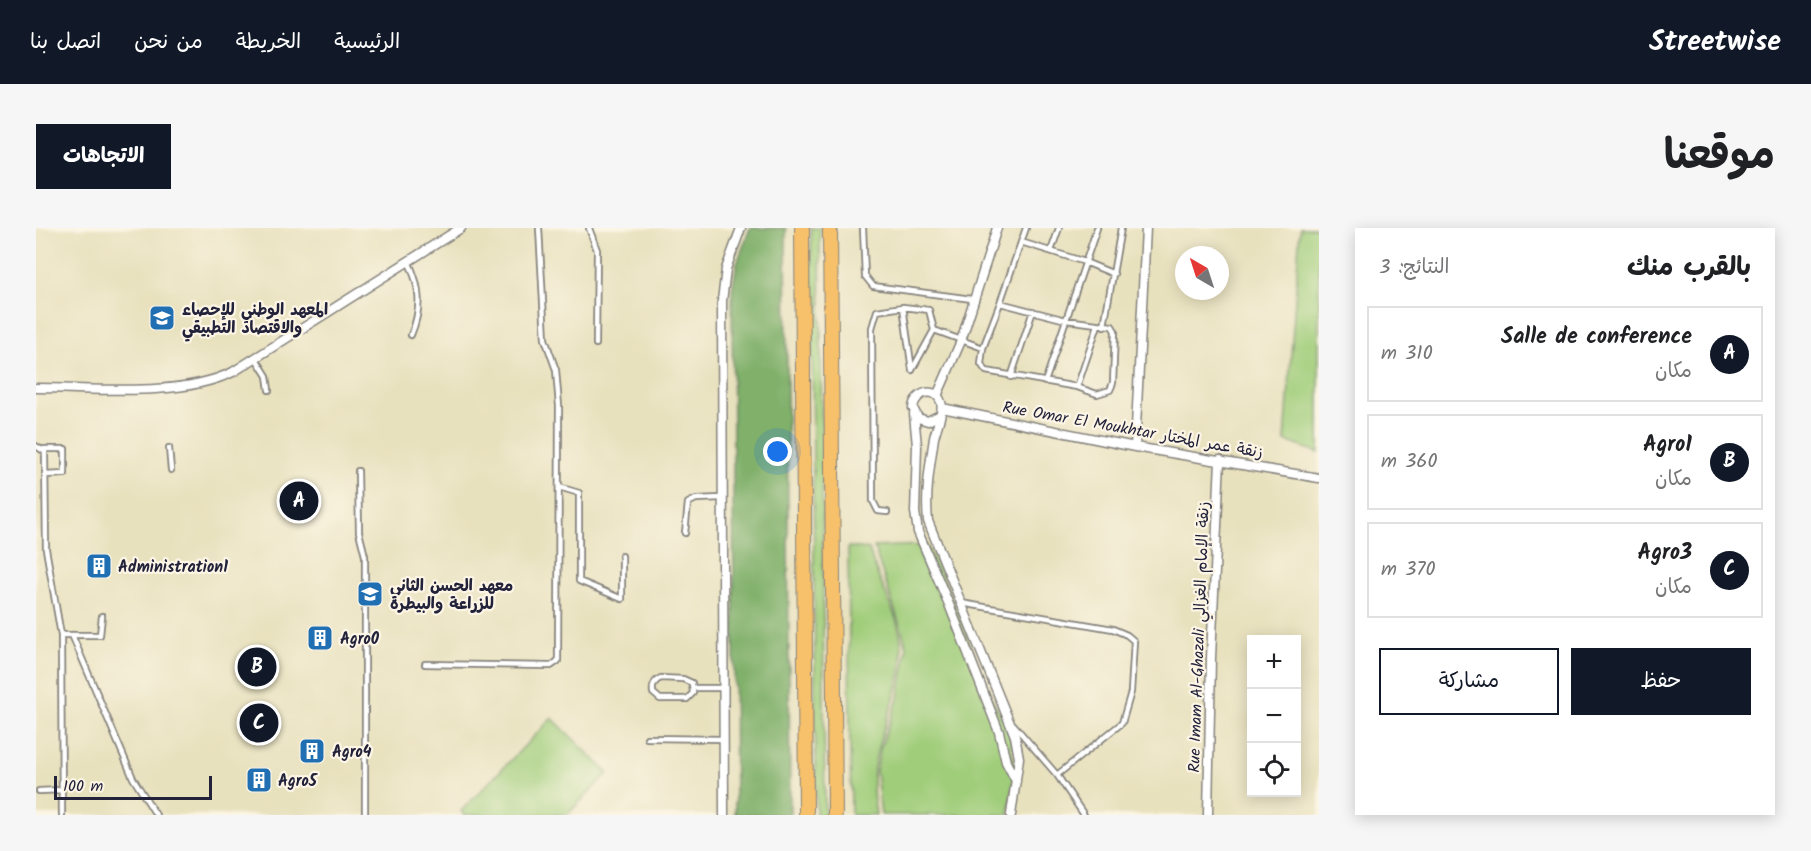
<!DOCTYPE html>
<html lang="ar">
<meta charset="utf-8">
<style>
body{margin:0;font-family:Kalam,"Playpen Sans Arabic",sans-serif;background:#f6f6f6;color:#202124;direction:rtl}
.controls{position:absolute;right:18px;bottom:18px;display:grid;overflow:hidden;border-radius:0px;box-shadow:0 3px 15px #0003}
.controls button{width:54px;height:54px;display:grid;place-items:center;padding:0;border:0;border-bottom:2px solid #e0e0e0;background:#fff;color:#202124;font:30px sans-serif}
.compass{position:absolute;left:1139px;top:18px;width:54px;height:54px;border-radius:50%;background:#fff;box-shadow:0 3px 15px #0003;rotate:321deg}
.scale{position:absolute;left:18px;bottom:15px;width:158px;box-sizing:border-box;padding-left:6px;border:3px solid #22223b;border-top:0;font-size:16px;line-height:21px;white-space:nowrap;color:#22223b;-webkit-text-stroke:4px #fcf5e5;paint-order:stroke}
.you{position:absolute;left:742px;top:224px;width:21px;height:21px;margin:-15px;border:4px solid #fff;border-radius:50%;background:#1a73e8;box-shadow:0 0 0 9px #1a73e833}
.badge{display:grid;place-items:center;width:39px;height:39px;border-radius:50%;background:#111827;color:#fff;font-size:20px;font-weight:700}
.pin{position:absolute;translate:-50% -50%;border:3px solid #fff;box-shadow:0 2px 6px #0006}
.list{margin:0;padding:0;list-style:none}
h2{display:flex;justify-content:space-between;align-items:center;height:78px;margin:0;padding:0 24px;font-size:26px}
h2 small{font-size:20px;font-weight:400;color:#757577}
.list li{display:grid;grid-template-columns:39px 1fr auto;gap:18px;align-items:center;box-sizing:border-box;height:96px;margin:0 12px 12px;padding:0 12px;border:2px solid #e0e0e0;border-radius:0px}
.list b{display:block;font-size:22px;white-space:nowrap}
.list p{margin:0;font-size:20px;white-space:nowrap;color:#757577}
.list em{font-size:20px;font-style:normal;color:#757577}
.actions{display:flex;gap:12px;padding:18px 24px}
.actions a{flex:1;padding:14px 0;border:2px solid #111827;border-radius:0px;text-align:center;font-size:21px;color:#111827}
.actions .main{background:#111827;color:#fff}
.icon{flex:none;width:33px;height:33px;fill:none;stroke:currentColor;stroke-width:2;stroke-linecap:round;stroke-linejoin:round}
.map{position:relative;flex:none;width:1283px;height:587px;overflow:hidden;direction:ltr;border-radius:0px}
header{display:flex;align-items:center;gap:36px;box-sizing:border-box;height:84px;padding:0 30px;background:#111827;color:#fff}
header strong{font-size:28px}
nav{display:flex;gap:33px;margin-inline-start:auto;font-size:21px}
.intro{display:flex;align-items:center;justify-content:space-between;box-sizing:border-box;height:144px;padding:0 36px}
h1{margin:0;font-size:42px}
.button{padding:15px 27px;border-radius:0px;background:#111827;color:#fff;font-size:21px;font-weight:700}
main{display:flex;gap:36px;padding:0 36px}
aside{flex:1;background:#fff;border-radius:0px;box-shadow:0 3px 15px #0003}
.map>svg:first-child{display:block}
</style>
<header>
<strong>Streetwise</strong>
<nav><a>الرئيسية</a><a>الخريطة</a><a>من نحن</a><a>اتصل بنا</a></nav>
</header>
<div class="intro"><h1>موقعنا</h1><a class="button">الاتجاهات</a></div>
<main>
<aside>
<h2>بالقرب منك<small>النتائج: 3</small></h2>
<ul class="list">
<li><span class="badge">A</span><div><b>Salle de conference</b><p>مكان</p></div><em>310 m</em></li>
<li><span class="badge">B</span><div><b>Agro1</b><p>مكان</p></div><em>360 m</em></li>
<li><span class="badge">C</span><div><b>Agro3</b><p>مكان</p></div><em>370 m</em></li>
</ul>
<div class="actions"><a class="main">حفظ</a><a>مشاركة</a></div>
</aside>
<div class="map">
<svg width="1283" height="587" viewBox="0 0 1283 587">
<rect width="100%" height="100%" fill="#fcf5e5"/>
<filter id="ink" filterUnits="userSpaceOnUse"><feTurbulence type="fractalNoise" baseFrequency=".0167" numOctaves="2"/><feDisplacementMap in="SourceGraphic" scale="12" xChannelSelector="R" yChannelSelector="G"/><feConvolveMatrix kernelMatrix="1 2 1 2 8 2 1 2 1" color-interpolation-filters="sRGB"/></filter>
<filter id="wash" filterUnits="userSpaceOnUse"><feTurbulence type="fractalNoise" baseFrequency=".008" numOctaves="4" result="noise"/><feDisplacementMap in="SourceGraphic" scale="24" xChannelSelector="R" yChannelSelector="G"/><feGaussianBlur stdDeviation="1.35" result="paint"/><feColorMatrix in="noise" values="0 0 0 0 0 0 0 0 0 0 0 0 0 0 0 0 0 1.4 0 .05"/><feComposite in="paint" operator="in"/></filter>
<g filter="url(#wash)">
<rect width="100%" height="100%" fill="#e8e1be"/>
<path fill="#a0cd7a" stroke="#61785a" stroke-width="1.5" d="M 775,0 L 784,0 L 789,587 L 780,587 Z
M 1264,0 L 1283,0 L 1283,225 L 1249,213 Z
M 890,317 L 906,346 L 954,467 L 973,501 L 979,542 L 973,587 L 845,587 L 840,543 L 844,521 L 863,468 L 871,419 L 838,319 Z
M 812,319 L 833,321 C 841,355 867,390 866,426 C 864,486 826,519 840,587 L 815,587 Z
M 516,490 L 572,545 L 531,587 L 428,587 L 425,583 Z"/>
<path fill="#80b06a" stroke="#516952" stroke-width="1.5" d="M 714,0 L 750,0 L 754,587 L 699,587 L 696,62 L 701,35 Z"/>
</g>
<g filter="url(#ink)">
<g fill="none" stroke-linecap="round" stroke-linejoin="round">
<g stroke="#85827c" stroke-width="8">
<path id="lane" d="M 553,0 L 561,22 L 560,116
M 827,0 L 829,48 L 837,58 L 936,71
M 985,14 L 1049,34 L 1078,46
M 1015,23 L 1023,0
M 372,33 C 385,59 386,80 375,107
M 964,75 L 990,0
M 867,79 L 876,142
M 1068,98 L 1085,0
M 898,102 L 947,120 L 964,75 L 1030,92 L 1076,98 L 1079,103 L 1077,155 L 1074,162 L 1061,166 L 1041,159 L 950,143 L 945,136 L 947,120
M 219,129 L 231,148 L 233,162
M 975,149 L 997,83
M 1009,154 L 1061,0
M 1041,159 L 1062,97
M 0,218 L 9,224 L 10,321 L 25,407 L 26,587
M 133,220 L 135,242
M 8,221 L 29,221 L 29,246 L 10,247
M 322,243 L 323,304 L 329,328 L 329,587
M 523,259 L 543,265 L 543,353 L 586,371 L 586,328
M 851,284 L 842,283 L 837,273 L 836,100 L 841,83 L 867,79 L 893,82 L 898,102 L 876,142
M 649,305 L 652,275 L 660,271 L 686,270
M 925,375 L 1077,401 L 1091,407 L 1098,413 L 1095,464 L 1086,495 L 1021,547
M 25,407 L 64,407 L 66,388
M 36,407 L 97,550 L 120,587
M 389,436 L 515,438 L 522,433 L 523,178 L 520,142 L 509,111 L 503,0
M 625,450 L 647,451 L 656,455 L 657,465 L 651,471 L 624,471 L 617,465 C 616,457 618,453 625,450 Z
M 658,460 L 687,460
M 977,496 L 1021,547 L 1048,587
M 611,510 L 688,511
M 3,563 L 26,562"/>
</g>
<g stroke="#85827c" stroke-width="11">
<path id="street" d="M 0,160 C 60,160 143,170 197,144 L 425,0
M 901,168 L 925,113 L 961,0
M 906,180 L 1099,219 L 1283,250
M 878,186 L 881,218 L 879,284 L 882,304 L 914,379 L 963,504 L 970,534 L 980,553
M 902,188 L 892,193 L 882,190 L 877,180 C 878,165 899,157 905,174 C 908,183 900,200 898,210 C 894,237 889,266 892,293 L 979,508 L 983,530 L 975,587
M 1099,219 L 1110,0
M 688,587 L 686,73 L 690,41 L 705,0
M 1172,587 L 1175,430 L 1184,232"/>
</g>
<g stroke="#85827c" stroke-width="16">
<path id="primary" d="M 766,0 L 770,587
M 794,0 L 799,587"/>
</g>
<use href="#lane" stroke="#fff" stroke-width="4.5"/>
<use href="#street" stroke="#fff" stroke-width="8"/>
<use href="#primary" stroke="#f7c06b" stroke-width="14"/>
</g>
</g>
<defs>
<g id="university-square" transform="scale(1.35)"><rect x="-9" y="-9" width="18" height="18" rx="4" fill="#1f6fb2" stroke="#fcf5e5"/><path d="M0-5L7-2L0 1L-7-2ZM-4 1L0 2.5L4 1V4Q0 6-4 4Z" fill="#fff"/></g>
<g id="building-square" transform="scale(1.35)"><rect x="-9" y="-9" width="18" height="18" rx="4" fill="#1f6fb2" stroke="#fcf5e5"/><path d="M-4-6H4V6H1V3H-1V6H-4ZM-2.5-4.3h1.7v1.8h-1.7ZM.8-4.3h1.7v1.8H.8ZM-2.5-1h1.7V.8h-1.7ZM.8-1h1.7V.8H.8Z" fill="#fff"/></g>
</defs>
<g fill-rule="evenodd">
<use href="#university-square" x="126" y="90"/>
<use href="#building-square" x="63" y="338"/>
<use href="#university-square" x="334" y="366"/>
<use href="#building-square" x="284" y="410"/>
<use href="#building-square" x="276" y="523"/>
<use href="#building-square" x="223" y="552"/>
</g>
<g text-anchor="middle" stroke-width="4.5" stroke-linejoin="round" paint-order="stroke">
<g font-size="16" font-weight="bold" fill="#22223b" stroke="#fcf5e5" text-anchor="start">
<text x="146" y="87">المعهد الوطني للإحصاء<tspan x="146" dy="18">والاقتصاد التطبيقي</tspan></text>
<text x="82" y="344">Administration1</text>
<text x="354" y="363">معهد الحسن الثاني<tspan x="354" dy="18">للزراعة والبيطرة</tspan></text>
<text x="304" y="416">Agro0</text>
<text x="296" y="529">Agro4</text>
<text x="242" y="558">Agro5</text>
</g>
<g font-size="16" fill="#22223b" stroke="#fcf5e5">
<text transform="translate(1097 201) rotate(10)" y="6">Rue Omar El Moukhtar زنقة عمر المختار</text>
<text transform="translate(1162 409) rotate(-88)" y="6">Rue Imam Al-Ghazali زنقة الإمام الغزالي</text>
</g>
</g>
</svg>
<div class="controls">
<button>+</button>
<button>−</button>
<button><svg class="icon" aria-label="locate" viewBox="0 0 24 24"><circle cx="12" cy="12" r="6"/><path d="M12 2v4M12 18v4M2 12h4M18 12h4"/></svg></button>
</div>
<svg class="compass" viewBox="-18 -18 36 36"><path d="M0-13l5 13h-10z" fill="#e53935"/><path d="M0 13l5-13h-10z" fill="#757577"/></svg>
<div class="scale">100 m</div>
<div class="you"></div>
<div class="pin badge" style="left:263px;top:273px">A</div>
<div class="pin badge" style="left:221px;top:439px">B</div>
<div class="pin badge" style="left:223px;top:495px">C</div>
</div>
</main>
